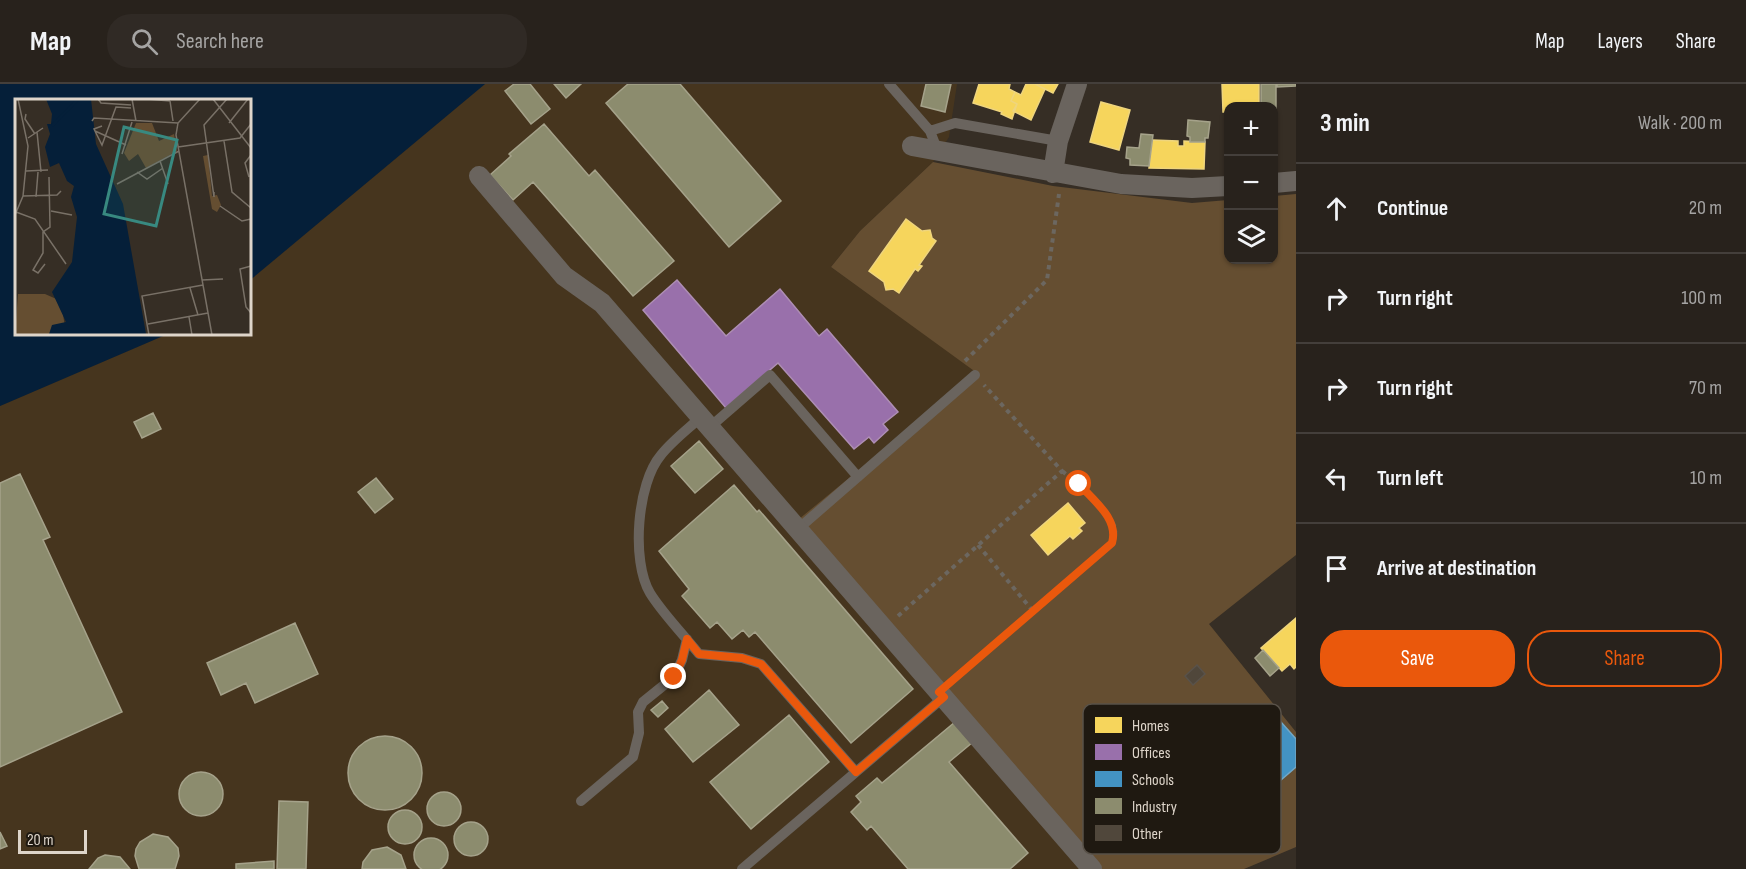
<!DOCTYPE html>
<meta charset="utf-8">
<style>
body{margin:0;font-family:"Sofia Sans Condensed",sans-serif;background:#302a25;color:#f1f3f6}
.controls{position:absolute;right:18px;top:18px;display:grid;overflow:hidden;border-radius:12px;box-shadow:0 2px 4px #0004}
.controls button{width:54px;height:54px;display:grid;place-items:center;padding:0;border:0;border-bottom:2px solid #443f3b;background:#28221c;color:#f1f3f6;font:30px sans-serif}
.scale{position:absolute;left:18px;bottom:15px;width:69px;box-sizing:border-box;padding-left:6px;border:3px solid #ded5ca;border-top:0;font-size:16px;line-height:21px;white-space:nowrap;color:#ded5ca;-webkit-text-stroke:4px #1f1911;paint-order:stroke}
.stop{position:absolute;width:18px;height:18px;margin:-14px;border:4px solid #ea580c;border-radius:50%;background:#fff}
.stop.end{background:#ea580c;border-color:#fff;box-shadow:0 2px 6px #0008}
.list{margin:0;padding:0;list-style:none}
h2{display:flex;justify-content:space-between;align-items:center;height:78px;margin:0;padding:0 24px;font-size:26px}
h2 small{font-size:20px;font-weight:400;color:#a5a4a3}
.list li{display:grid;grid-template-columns:39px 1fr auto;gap:18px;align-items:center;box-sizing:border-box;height:90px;padding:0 24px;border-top:2px solid #443f3b}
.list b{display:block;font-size:22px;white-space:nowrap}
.list em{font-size:20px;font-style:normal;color:#a5a4a3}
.actions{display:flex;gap:12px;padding:18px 24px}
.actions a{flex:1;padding:14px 0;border:2px solid #ea580c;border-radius:24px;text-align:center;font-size:21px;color:#ea580c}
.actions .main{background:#ea580c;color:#fff}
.icon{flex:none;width:33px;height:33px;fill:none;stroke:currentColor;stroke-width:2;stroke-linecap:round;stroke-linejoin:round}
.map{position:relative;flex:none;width:1296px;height:785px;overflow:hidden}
header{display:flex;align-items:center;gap:36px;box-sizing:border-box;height:84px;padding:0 30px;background:#28221c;border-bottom:2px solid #443f3b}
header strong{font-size:28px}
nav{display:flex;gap:33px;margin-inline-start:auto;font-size:21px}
.search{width:420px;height:54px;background:#302a25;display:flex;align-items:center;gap:15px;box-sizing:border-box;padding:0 21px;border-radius:24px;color:#a5a4a3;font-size:22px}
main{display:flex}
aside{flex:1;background:#28221c}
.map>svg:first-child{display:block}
</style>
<header>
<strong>Map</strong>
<div class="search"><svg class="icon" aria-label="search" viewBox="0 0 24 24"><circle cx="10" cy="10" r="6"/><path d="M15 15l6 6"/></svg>Search here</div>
<nav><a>Map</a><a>Layers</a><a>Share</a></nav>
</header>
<main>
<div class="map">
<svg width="1296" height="785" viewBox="0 0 1296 785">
<rect width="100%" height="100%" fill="#362e25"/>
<path fill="#46351e" d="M 485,0 L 957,0 L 949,53 L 933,78 L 860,147 L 831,183 L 978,289 L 1091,785 L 0,785 L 0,322 L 170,249 L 249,249 L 249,197 Z"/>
<path fill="#654e31" d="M 933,78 L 1053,102 L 1192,119 L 1228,116 L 1228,176 L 1274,176 L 1274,112 L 1296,110 L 1296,471 L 1209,540 L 1296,648 L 1296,763 L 1244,785 L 1091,785 L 793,440 L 977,289 L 831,183 L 860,147 Z"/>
<path fill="#051f39" d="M 0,0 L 485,0 L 249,197 L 249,16 L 16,16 L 16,249 L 170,249 L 0,322 Z"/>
<path fill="#f6d55c" stroke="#efd57d" stroke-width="1.5" d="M 979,0 L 1010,0 L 1009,5 L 1015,8 L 1011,17 L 1017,20 L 1012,35 L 1001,30 L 1002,28 L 973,19 Z
M 1026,0 L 1035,0 L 1045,5 L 1031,36 L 1013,27 L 1017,20 L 1011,17 L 1015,8 L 1021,11 Z
M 1035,0 L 1058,0 L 1053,9 Z
M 1222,0 L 1259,0 L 1259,22 L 1228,22 L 1228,28 L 1223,28 Z
M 1101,18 L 1130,26 L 1119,66 L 1090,58 Z
M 1152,56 L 1178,57 L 1178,62 L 1184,62 L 1184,57 L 1205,58 L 1204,85 L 1149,84 Z
M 906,135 L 922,147 L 930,146 L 932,154 L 936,157 L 919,181 L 922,182 L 918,187 L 915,185 L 899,209 L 893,205 L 886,206 L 884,198 L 869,187 Z
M 1068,419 L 1085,439 L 1079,444 L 1082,447 L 1073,455 L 1070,452 L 1048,471 L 1031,451 Z
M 1296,534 L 1296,583 L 1294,585 L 1290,580 L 1282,587 L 1261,564 Z"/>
<path fill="#9970ab" stroke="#ae8eb4" stroke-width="1.5" d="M 677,196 L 726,252 L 780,205 L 819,252 L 827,245 L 898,328 L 883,340 L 888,346 L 874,359 L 869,353 L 854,365 L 778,279 L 726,324 L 643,226 Z"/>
<path fill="#4393c3" stroke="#72a7c5" stroke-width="1.5" d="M 1269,638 L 1274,644 L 1281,638 L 1296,655 L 1296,683 L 1274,702 L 1240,663 Z"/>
<path fill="#8c8c6e" stroke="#a5a28a" stroke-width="1.5" d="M 514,0 L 530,0 L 550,25 L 531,40 L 505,7 Z
M 554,0 L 581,0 L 566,14 Z
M 628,0 L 680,0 L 781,117 L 729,163 L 606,19 Z
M 926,0 L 951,0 L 945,28 L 921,22 Z
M 1261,0 L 1276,0 L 1276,29 L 1274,22 L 1261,22 Z
M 1277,0 L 1296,0 L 1296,2 L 1277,3 Z
M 1188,36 L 1210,38 L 1208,54 L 1205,54 L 1205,58 L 1190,58 L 1190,53 L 1187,52 Z
M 544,40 L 589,92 L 595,86 L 674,177 L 633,212 L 533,98 L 513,116 L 490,91 L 511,72 L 509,70 Z
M 1141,50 L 1153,51 L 1149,82 L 1130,81 L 1130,75 L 1126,74 L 1127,63 L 1139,64 Z
M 153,329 L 161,345 L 142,354 L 134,338 Z
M 699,357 L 723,385 L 695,409 L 671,382 Z
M 20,390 L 50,453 L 43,456 L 122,628 L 0,683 L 0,399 Z
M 376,394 L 393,415 L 375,429 L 358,408 Z
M 734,401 L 757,428 L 759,426 L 913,605 L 851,659 L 755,548 L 749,553 L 743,546 L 732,555 L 717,538 L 710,544 L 682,512 L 689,505 L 659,467 Z
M 295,539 L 318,590 L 255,619 L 246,599 L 221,611 L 207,579 Z
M 1263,566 L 1279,584 L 1270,592 L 1255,574 Z
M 709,606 L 739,641 L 693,678 L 665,645 Z
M 662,617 L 668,624 L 658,633 L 651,626 Z
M 789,631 L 829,678 L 751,745 L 710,698 Z
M 955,638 L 973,658 L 949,678 L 1028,769 L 1010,785 L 908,785 L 871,742 L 867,746 L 851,728 L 861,718 L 856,712 L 877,694 L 882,699 Z
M348 689a37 37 0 1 1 74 0a37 37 0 1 1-74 0Z
M179 710a22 22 0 1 1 44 0a22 22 0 1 1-44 0Z
M427 725a17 17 0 1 1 34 0a17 17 0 1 1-34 0Z
M 279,717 L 308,718 L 306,785 L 277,785 Z
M388 743a17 17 0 1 1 34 0a17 17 0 1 1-34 0Z
M454 755a17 17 0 1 1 34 0a17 17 0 1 1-34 0Z
M 0,748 L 7,762 L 0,765 Z
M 153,750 L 168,753 L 178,764 L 179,772 L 175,785 L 139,785 L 135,772 L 136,765 L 140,758 Z
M414 771a17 17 0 1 1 34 0a17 17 0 1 1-34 0Z
M 387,763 L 401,771 L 406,785 L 362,785 L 363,778 L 372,766 Z
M 105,771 L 120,773 L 130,785 L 89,785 L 98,774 Z
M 274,777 L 274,785 L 236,785 L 236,780 Z"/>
<path fill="#50473b" stroke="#59524a" stroke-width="1.5" d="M 1197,581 L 1205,590 L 1193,601 L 1185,592 Z"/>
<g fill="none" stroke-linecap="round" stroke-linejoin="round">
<path stroke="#6c6760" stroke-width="4" stroke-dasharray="4.5 4.5" stroke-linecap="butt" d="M 965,277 L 1047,196 L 1059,110
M 978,461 L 1032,526
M 898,532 L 1062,387 L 984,301
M 954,594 L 1112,459 C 1114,454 1116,450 1115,445 C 1112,428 1075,397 1062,387"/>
<path stroke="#6a645e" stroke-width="10" d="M 889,0 L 930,47 L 937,65
M 930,47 L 955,39 L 1058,57
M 701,333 C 688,345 672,357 661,371 C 637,399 631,477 650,509 C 663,530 683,550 699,570 L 742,574 L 761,580 L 856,688
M 710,343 L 770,291 L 858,393
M 798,445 L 975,291
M 581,717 L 633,673 L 639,649 L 638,628 L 643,618 L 674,593 L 682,576 L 687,555
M 742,785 L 944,613"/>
<path stroke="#6a645e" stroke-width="20" d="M 912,62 L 1121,100 L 1192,104 L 1228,102
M 1053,89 L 1058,57 L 1077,0
M 479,92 L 564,192 L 602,219 L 1092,785
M 1274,99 L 1296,97"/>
</g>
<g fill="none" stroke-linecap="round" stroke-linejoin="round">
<path stroke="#ea580c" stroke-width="8" d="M 674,593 L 682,576 L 687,555 L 699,570 L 742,574 L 761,580 L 856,688 L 944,613 L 939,608 L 1112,459 C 1119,435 1094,417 1079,400"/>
</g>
<g transform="translate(15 15)">
<rect width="236" height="236" fill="#362e25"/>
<path d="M 121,24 L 137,24 L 144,42 L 159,35 L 162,52 L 131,69 L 123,55 L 114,62 L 109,54 ZM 193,56 L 197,97 L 202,96 L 206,106 L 202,113 L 197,110 L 188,57 ZM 3,195 L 30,195 L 46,202 L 51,235 L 0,236 Z" fill="#654e31"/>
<path d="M 31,0 L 76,0 L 81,45 L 108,105 L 131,235 L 34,235 L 37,226 L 51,223 L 37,193 L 57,163 L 62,118 L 56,98 L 59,87 L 52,82 L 44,64 L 35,68 L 30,48 L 35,35 L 32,25 L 36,25 L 37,15 Z" fill="#051f39"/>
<path fill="none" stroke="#051f39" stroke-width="3" d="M 37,27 L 63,0"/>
<path fill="none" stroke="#797167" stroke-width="1.5" d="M 83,0 L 86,4 L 116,6M 117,0 L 121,22M 132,0 L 155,2M 185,0 L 163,24 L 161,36 L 197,236M 198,0 L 236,49M 155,2 L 158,22M 11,15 L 10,20 L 20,35M 77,22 L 79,19 L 163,24M 214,24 L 233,0M 87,27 L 79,30 L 87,46 L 101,8 L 116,9M 80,32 L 111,46M 22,33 L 26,73M 13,39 L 28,29M 209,42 L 217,93 L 236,109M 163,48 L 225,39 L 236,25M 107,55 L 117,23M 145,62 L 153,85M 11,72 L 33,71M 122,73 L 132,80 L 148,69M 234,78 L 230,64 L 236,56M 102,85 L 164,52M 199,93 L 199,98 L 189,26 L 212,0M 8,97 L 42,96 L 46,92M 21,98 L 23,73M 205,107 L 227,122 L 236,120M 36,112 L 57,116M 1,113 L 20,120 L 51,165M 0,116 L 8,97 L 13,47 L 3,0M 30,165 L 23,174 L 18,171 L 28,154 L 28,133 L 35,128 L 34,78M 236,167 L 225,170 L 231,208 L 236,214M 187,181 L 208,180M 175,189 L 183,216M 174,218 L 177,236M 133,225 L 193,214M 134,236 L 127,197 L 188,186"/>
<path fill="#388980" fill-opacity="0.15" stroke="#388980" stroke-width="3" d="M 109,28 L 162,41 L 141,127 L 89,115 Z"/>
<rect width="236" height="236" fill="none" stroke="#ded5ca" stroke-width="3"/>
</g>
<rect x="1083" y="620" width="198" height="150" rx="9" fill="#1f1911" stroke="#585148" stroke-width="1.5"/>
<rect x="1095" y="633" width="27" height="16" fill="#f6d55c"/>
<rect x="1095" y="660" width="27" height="16" fill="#9970ab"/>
<rect x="1095" y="687" width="27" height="16" fill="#4393c3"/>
<rect x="1095" y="714" width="27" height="16" fill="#8c8c6e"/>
<rect x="1095" y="741" width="27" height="16" fill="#50473b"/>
<g font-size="16" fill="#ded5ca">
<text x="1132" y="647">Homes</text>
<text x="1132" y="674">Offices</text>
<text x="1132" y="701">Schools</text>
<text x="1132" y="728">Industry</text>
<text x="1132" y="755">Other</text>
</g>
</svg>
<div class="controls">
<button>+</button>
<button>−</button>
<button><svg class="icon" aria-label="layers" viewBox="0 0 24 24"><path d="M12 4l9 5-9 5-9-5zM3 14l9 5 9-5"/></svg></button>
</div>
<div class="scale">20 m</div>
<div class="stop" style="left:1079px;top:400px"></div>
<div class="stop end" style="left:674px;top:593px"></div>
</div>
<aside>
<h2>3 min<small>Walk · 200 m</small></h2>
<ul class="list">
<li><svg class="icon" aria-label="ahead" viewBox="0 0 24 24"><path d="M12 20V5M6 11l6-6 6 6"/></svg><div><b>Continue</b></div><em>20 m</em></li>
<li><svg class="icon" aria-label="right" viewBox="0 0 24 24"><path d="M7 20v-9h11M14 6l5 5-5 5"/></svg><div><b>Turn right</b></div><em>100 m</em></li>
<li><svg class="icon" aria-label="right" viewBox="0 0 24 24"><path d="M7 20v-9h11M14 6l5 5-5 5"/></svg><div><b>Turn right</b></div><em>70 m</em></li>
<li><svg class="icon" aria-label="left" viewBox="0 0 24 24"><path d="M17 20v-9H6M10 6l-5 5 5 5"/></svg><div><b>Turn left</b></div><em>10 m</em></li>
<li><svg class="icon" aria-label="arrive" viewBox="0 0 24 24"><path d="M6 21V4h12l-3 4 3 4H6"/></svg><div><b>Arrive at destination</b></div></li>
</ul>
<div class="actions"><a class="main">Save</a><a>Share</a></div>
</aside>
</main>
